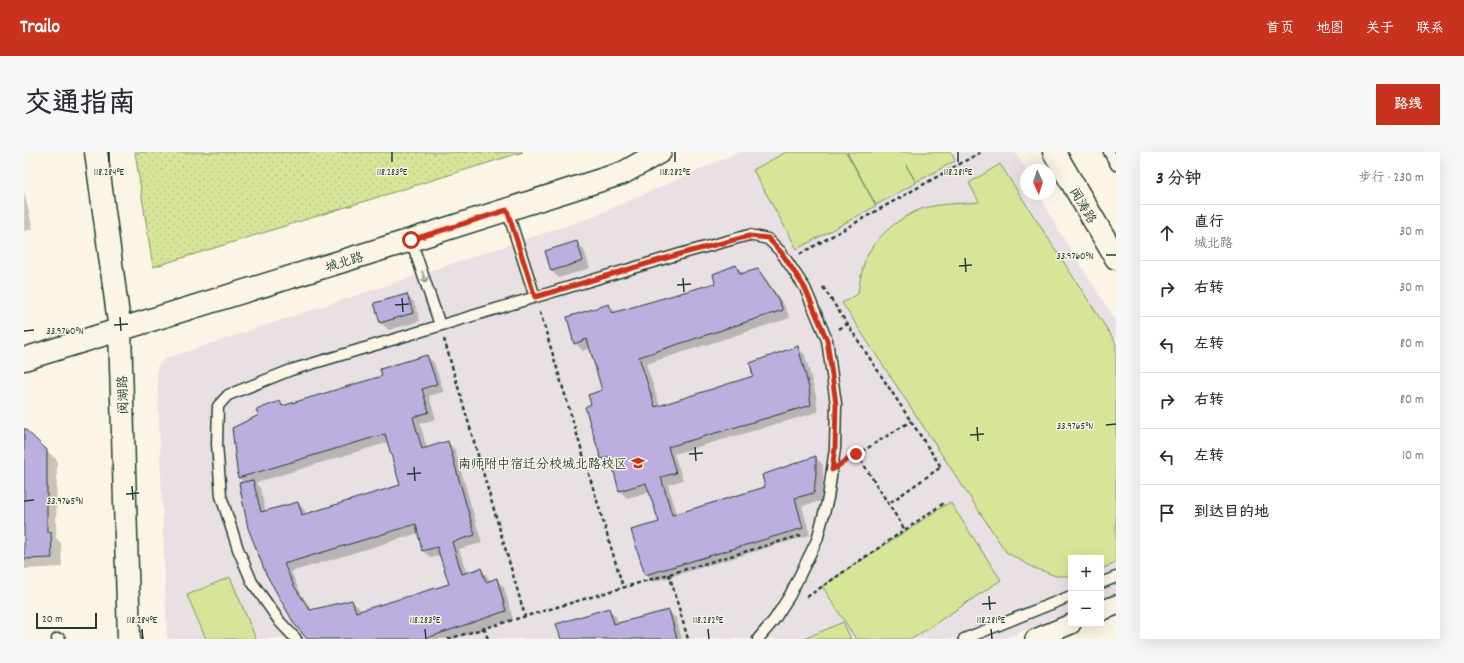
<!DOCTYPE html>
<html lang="zh">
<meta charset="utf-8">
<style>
body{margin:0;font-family:Dekko,"LXGW WenKai TC",sans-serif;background:#f7f7f7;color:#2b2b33}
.controls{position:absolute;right:12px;bottom:12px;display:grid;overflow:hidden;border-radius:0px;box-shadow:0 4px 16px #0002}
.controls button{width:36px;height:36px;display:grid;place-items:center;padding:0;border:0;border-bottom:1px solid #e1e1e2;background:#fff;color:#2b2b33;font:20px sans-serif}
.compass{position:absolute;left:996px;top:12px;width:36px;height:36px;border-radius:50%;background:#fff;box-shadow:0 4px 16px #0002;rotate:176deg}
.scale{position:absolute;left:12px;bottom:10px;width:61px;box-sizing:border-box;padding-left:4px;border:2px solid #1f3d34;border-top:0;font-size:11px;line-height:14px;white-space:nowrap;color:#1f3d34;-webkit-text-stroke:3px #fcf5e5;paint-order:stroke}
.stop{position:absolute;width:12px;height:12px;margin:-9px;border:3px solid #c8321e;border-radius:50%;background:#fff}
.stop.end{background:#c8321e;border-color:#fff;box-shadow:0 1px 4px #0008}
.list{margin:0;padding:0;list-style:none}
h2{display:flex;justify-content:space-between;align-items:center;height:52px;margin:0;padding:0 16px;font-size:17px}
h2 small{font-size:13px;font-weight:400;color:#7c7c81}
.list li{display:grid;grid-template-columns:26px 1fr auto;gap:12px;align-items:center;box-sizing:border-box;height:56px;padding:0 16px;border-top:1px solid #e1e1e2}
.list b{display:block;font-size:15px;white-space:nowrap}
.list p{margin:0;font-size:13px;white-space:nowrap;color:#7c7c81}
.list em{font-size:13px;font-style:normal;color:#7c7c81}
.icon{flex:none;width:22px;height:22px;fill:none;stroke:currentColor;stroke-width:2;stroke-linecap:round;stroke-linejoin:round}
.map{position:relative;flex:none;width:1092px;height:487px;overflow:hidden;border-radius:0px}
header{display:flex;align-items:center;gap:24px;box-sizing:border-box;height:56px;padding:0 20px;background:#c8321e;color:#fff}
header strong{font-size:19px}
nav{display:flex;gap:22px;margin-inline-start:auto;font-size:14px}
.intro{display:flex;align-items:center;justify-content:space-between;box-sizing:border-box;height:96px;padding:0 24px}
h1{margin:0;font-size:28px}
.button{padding:10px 18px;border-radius:0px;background:#c8321e;color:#fff;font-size:14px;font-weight:700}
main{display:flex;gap:24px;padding:0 24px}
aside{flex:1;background:#fff;border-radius:0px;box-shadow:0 4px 16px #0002}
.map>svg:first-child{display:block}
</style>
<header>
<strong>Trailo</strong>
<nav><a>首页</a><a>地图</a><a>关于</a><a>联系</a></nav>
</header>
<div class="intro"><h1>交通指南</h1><a class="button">路线</a></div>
<main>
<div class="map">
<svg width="1092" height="487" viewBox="0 0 1092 487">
<defs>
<pattern id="grass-dots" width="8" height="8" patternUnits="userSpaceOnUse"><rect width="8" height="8" fill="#d7e598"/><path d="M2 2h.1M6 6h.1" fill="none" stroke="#b8c584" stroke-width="1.8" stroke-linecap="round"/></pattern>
</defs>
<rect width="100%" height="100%" fill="#fcf5e5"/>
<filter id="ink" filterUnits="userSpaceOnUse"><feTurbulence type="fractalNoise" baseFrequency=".025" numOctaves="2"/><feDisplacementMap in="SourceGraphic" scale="8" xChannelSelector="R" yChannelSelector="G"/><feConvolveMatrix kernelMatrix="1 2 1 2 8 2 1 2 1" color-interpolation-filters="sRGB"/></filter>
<g filter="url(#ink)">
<path fill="#e9e0e3" d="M 715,0 L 991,0 L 1002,19 L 1002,42 L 1015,42 L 1035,79 L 1092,169 L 1092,441 L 1077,447 L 1077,406 L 1047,406 L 1047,460 L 979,487 L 143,487 L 133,215 L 140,207 L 566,66 Z"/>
<path fill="url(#grass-dots)" stroke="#7b9166" d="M 111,0 L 499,0 L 129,115 Z"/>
<path fill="#d7e598" stroke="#7b9166" d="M 762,0 L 822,0 L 852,54 L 773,97 L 729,18 Z
M 823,0 L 927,0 L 931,9 L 892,30 L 882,13 L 892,31 L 852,53 Z
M 976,12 L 1092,191 L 1092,411 L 1077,417 L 1077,406 L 1047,406 L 1047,424 L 1032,424 L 1008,415 L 982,400 L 818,151 L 834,142 C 836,128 838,113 845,100 C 856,81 877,65 897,57 C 915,51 936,52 955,50 L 945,31 Z
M 926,350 L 977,428 L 888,487 L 832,487 L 798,434 Z
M 206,425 L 232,487 L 182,487 L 163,443 Z
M 819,470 L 827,487 L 780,487 Z"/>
<path fill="#0003" fill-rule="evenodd" d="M 0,40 L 9,77 L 0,79 Z
M 553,90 L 560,98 L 566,116 L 535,126 L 527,119 Z
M 712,114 L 720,122 L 734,118 L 741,126 L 760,153 L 766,166 L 622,212 L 636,254 L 730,224 L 773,195 L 781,203 L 792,244 L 794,260 L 650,302 L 659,328 L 644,333 L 653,362 L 743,336 L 791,305 L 799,313 L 799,329 L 797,349 L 778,354 L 786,383 L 629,430 L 622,423 L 608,379 L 636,370 L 626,340 L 603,346 L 596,339 L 589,313 L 585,314 L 578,307 L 568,253 L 579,239 L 566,196 L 559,199 L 551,191 L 585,153 L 592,160 L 693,131 Z
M 382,143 L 390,150 L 396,169 L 365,178 L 357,171 L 352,152 Z
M 403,204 L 410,211 L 420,240 L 405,244 L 412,267 L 396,272 L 403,296 L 424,290 L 431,298 L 458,391 L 435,397 L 443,422 L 457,417 L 464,425 L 466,430 L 472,428 L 480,435 L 489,467 L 429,487 L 284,487 L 220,331 L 215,326 L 209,276 L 236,263 L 255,251 L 260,255 L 359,224 ZM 365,290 L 377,333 L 282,362 L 281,359 L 274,351 L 242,360 L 236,336 L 231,331 ZM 395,381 L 399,399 L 407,406 L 417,403 L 426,433 L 336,459 L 335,456 L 328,449 L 288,459 L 277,442 L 267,420 Z
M 0,278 L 33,308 L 32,386 L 37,391 L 38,415 L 0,417 Z
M 585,457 L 592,465 L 595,472 L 644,459 L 652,466 L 658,487 L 538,487 Z"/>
<path fill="#bcafdf" stroke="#1f3d34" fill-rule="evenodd" d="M 553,89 L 559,109 L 527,119 L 521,99 Z
M 712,113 L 716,122 L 734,117 L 753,145 L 759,158 L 615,205 L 631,255 L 729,224 L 726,211 L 774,194 L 785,236 L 787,253 L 644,295 L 652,321 L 637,325 L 648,363 L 741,335 L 738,323 L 792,304 L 792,321 L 790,341 L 771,346 L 779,376 L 621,423 L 607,378 L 635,370 L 622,331 L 595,339 L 586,304 L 577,307 L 561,255 L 567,252 L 564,243 L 578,238 L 563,187 L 550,192 L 543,165 L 585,152 L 588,161 L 691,131 L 689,122 Z
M 383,142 L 389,161 L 356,171 L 350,151 Z
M 403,203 L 413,232 L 398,237 L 405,260 L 389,265 L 398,297 L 424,289 L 451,383 L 428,390 L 438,422 L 457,416 L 462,430 L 473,426 L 482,459 L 400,487 L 283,487 L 271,473 L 242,422 L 224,376 L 215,331 L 229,328 L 237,360 L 274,350 L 278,363 L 376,333 L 361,282 L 214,326 L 208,276 L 235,263 L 232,258 L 256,249 L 258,254 L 358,224 L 356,217 ZM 392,372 L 398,399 L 413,395 L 425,432 L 332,460 L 328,448 L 286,458 L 270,434 L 260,412 Z
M 0,276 L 23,298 L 23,380 L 27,380 L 28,406 L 0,407 Z
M 585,456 L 590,472 L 645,458 L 653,487 L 537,487 L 532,472 Z"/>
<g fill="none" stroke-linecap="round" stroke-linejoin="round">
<g stroke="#1f3d34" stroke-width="13">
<path id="lane" d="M 1085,0 L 1092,13
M 483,58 L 511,145
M 387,88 L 416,173
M 1077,431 L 1092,425
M 33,487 L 36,487
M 272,487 L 256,470 L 228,430 L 214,397 L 197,344 L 193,292 L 194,254 L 204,243 L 267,218 L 656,102 L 725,83 L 744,87 L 757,100 L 781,136 L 803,188 L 812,252 L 811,296 L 804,346 L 793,388 L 766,443 L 750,468 L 734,487
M 940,487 L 1047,444"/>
</g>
<g stroke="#1f3d34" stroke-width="22">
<path id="street" d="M 1077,459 L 1092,453
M 1011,487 L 1047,472"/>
</g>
<g stroke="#1f3d34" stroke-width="25">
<path id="secondary" d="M 72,0 L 96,178 L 105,487
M 1030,0 L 1092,106
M 0,207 L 387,88 L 599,21 L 636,0"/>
</g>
<path stroke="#1f3d34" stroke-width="2.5" stroke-dasharray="4 3" stroke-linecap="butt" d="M 776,102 L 957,0
M 799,135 L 917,315 L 864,352
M 516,160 L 599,435
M 815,177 L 823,172
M 420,187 L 501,464
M 833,302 L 881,378
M 826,307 L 887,269
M 645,422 L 664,487
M 783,445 L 920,351
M 460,476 L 464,487
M 424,487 L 778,383"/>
<use href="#lane" stroke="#fcf5e5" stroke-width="10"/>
<use href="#street" stroke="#fcf5e5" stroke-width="19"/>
<use href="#secondary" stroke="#fcf5e5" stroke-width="22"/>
</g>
<defs><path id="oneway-shaft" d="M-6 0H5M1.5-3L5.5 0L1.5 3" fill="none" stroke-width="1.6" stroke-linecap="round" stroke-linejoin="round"/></defs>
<use stroke="#8e998c" href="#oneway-shaft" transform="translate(400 125) rotate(71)"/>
</g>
<g fill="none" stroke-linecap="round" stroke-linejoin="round" filter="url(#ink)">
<path stroke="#c8321e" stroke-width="5" d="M 387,88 L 483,58 L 511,145 L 656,102 L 725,84 L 744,86 L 757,100 L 781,136 L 803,188 L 812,252 L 811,296 L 808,318 L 832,302"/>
</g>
<path fill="none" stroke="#1f3d34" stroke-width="1.5" d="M 85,0 L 85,10M 368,0 L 368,10M 651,0 L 651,10M 934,0 L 934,10M 1082,103 L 1092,103M 941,106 L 942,120M 935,114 L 948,113M 659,126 L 660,140M 653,133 L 667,132M 378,146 L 379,160M 371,153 L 385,152M 96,165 L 97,179M 90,173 L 104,172M 0,179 L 10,178M 1082,273 L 1092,272M 953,275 L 954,289M 946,283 L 960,282M 671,295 L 672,309M 665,302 L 679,301M 390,315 L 391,329M 383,322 L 397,321M 108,334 L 109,348M 102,342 L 115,341M 0,349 L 10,348M 965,444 L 966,458M 958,452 L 972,451M 118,477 L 119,487M 401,477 L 402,487M 684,477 L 685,487M 967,477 L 968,487"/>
<defs>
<g id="school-bare" transform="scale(1.08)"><path d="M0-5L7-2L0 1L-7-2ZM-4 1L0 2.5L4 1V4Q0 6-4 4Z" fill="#c8321e" stroke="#fcf5e5" stroke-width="2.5" paint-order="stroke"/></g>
</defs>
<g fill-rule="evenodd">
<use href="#school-bare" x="614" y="311"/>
</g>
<g text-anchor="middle" stroke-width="3" stroke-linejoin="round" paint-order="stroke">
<g font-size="13" fill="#1f3d34" stroke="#fcf5e5">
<text transform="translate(1060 53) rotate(59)" y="5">闻涛路</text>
<text transform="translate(320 109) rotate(-17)" y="5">城北路</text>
<text transform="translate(98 243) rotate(-92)" y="5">阅湖路</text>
</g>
<g font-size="13" fill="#1f3d34" stroke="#fcf5e5" text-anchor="end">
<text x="603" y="316">南师附中宿迁分校城北路校区</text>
</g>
</g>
<g font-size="10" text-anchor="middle" fill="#1f3d34" stroke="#fcf5e5" stroke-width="3" stroke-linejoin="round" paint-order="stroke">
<text x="85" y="23">118.284°E</text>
<text x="368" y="23">118.283°E</text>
<text x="651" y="23">118.282°E</text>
<text x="934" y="23">118.281°E</text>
<text x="1051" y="107">33.9760°N</text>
<text x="41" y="182">33.9760°N</text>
<text x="1051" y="277">33.9765°N</text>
<text x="41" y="352">33.9765°N</text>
<text x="118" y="471">118.284°E</text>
<text x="401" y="471">118.283°E</text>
<text x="684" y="471">118.282°E</text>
<text x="967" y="471">118.281°E</text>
</g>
</svg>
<div class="controls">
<button>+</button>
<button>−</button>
</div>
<svg class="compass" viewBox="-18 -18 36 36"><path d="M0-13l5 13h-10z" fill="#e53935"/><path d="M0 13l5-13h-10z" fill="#7c7c81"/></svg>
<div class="scale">20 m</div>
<div class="stop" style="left:387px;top:88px"></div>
<div class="stop end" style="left:832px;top:302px"></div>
</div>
<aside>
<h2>3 分钟<small>步行 · 230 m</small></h2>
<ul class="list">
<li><svg class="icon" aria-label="ahead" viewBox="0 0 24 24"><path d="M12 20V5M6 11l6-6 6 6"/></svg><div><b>直行</b><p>城北路</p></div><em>30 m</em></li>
<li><svg class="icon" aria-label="right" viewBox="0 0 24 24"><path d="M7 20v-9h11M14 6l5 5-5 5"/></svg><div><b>右转</b></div><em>30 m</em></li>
<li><svg class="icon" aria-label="left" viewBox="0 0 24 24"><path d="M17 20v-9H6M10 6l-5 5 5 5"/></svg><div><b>左转</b></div><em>80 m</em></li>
<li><svg class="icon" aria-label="right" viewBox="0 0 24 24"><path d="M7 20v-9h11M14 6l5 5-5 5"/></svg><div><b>右转</b></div><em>80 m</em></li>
<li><svg class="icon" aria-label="left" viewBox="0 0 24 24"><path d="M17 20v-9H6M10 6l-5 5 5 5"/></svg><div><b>左转</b></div><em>10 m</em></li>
<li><svg class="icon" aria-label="arrive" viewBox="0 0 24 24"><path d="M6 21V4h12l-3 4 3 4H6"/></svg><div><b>到达目的地</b></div></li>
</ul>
</aside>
</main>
